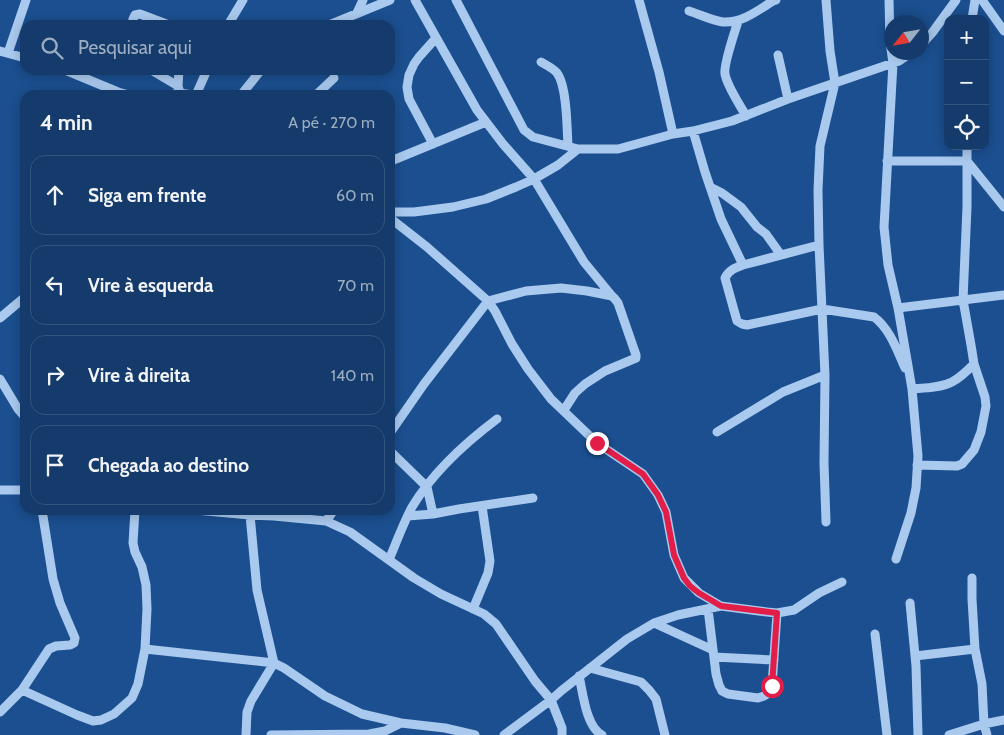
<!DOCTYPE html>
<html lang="pt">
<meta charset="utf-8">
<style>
body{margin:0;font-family:Cabin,sans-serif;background:#214673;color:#f1f3f6}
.controls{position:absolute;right:15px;top:15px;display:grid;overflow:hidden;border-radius:10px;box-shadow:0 2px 12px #0003}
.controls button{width:45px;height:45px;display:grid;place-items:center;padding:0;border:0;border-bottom:1px solid #33557e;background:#143b6b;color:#f1f3f6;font:25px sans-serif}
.compass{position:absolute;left:884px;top:15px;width:45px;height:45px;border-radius:50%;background:#143b6b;box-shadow:0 2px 12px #0003;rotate:239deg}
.stop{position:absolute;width:15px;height:15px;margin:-11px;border:4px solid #e11d48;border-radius:50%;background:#fff}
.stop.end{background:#e11d48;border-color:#fff;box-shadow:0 1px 5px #0008}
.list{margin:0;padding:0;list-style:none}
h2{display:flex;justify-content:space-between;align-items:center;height:65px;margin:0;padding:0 20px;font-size:21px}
h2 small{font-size:16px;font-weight:400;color:#9dadc1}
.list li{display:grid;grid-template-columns:32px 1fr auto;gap:15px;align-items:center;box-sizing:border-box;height:80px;margin:0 10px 10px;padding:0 10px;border:1px solid #33557e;border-radius:15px}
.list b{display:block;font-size:19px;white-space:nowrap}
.list em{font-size:16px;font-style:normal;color:#9dadc1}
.icon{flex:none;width:28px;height:28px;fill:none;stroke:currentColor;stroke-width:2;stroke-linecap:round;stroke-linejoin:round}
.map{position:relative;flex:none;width:1004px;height:735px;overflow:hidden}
.search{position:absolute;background:#143b6b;box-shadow:0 2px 12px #0003;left:20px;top:20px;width:375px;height:55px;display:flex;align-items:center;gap:12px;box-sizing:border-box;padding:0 18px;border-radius:15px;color:#9dadc1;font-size:19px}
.panel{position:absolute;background:#143b6b;box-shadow:0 2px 12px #0003;left:20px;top:90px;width:375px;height:425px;border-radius:15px}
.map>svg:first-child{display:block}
</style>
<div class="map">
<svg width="1004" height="735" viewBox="0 0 1004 735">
<rect width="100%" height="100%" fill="#1b4f8f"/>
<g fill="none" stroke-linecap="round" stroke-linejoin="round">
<path stroke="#a9c9ee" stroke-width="9" d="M 415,0 L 477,110 L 503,144 L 534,179 L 584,262 L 612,296
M 456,0 L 524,130 L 533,137 L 578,149
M 639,0 L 659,72 L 673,134
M 826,0 L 830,51 L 835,83 L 820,146 L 818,190 L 819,245 L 825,375 L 824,463 L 826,522
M 889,0 L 890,42 L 893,63 L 884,227 L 888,265 L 898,308 L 912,389 L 918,456 L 916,488 L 911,513 L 896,559
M 982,0 L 1004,31
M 689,11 C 699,14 713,21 723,22 C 742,23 757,11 773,1 L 776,0
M 357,13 L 363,0
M 972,19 L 975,0
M 738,21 C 735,32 723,65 725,74 C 727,86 740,105 746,116
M 132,25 L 133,19 L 135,15 L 140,14 L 169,25
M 228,25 L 243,0
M 329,25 L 390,0
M 922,44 L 932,33 L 956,0
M 0,51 L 25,58
M 8,53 L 26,0
M 778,55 L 788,99
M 541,62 C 546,65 553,68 557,73 C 567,86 567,129 568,146
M 65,70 L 118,92 L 129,95
M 151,70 L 178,86
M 179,70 L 178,86 L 180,93
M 170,95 L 180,93 L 192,95
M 196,95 L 207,70
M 241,95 L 261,70
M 316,95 L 334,78
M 693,131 L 705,172 L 721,219 L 743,265
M 433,144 L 409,99 L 407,87 L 409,75 L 414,64 L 419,57 L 436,38
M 391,161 L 486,122
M 887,161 L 967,161 L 1004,207
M 710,187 L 722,193 L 741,207 L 757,227 L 766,234 L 781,255
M 390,212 L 414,212 L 453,207 L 486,199 L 516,187 L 534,179 L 558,165 L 578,149 L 618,149 L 673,134 L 693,131 L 732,121 L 788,99 L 899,61 L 912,52
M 390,218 L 427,247 L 488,301 L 495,311 L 512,344 L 528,369 L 551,399 L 597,443 L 643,474 L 658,495 L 666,512 L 674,555 L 684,578 L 699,593 L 721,606
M 819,245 L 743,265 C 735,268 729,270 725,278 L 737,321 L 742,324 L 747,325 L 822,309 L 874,317 C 890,329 897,350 905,368
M 898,308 L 1004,295
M 0,318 L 25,297
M 0,379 L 18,409 L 25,417
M 912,389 C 925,388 940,388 952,382 C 960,378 967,371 974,364
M 717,432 L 783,392 L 825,375
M 390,433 L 424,384 L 488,301 L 526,291 L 561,288 L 587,291 L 612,296 L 615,299 L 618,303 L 636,355 L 636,358 L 605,371 L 585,384 L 575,393 L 564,410
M 390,451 L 427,487 L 433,514
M 917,465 L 957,466 L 962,464 L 974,450 L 981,432 L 986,406 L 985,397 L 974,364 L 971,345 L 963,300 L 967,207 L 967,146
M 0,490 L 25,490
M 195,510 L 250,515 L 274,516 L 326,521 L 350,532 L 414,578 L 441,594 L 484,614 L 496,624 L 535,681 L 551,700 L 562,728 L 562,735
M 408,516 L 433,514 L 459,509 L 533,498
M 326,521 L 334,510
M 389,560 C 396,543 403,524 412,507 C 433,472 465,443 497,419
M 972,578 L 972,599 L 975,649 L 982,684 L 984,724 L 987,735
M 910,603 L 916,666 L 918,735
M 473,609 L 488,573 L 490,561 L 482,506
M 708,609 L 716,674 L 719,685 L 722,691 L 728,694 L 758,698 L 764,696 L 770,692 L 772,686 L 777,613
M 654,623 L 713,650
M 875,634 L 887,735
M 145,649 L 274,663 L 284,668 L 325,696 L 362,714 L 401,723 L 445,728 L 475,735
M 915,656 L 975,649
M 714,657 L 774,660
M 590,668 L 641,682 L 649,690 L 656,699 L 665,735
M 579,676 C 583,693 586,727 602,735
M 22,690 L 77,715 L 93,721 L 101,720 L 114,714 L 132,698 L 138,684 L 145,649 L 147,609 L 146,585 L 142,567 L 135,552 L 133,543 L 135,510
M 0,712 L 22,690 L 49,649 L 56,646 L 70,645 L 74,643 L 75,638 L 60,603 L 53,579 L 42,510
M 246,735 L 247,712 L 251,701 L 274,663 L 257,590 L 250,515
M 271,735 L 369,734 L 385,731 L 401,723
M 504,735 L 551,700 L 561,691 L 627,639 L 654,623 L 678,615 L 721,606 L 767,612 L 777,613 L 794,610 L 819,593 L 842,582
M 949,735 L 984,724 L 1004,720"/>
</g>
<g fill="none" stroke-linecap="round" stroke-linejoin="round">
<path stroke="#e11d48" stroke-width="6" d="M 597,443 L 643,474 L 658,495 L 666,512 L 674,555 L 684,578 L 690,586 L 699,593 L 721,606 L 777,613 L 772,686"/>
</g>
</svg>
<div class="controls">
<button>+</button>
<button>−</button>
<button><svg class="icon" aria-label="locate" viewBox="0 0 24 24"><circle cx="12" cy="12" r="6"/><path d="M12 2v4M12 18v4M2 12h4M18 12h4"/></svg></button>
</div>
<svg class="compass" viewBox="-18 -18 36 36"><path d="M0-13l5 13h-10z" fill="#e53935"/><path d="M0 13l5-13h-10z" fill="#9dadc1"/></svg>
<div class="stop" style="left:772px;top:686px"></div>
<div class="stop end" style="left:597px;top:443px"></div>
<div class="search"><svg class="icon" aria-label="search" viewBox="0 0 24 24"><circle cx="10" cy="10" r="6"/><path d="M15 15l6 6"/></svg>Pesquisar aqui</div>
<section class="panel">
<h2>4 min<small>A pé · 270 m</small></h2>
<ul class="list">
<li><svg class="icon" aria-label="ahead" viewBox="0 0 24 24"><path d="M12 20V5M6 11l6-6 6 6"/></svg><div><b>Siga em frente</b></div><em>60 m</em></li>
<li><svg class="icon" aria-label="left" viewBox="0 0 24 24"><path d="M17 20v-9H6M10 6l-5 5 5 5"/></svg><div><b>Vire à esquerda</b></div><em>70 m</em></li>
<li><svg class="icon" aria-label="right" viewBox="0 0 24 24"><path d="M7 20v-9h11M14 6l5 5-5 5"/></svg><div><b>Vire à direita</b></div><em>140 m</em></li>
<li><svg class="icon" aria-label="arrive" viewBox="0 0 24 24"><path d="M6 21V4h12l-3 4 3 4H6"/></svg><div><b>Chegada ao destino</b></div></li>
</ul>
</section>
</div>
